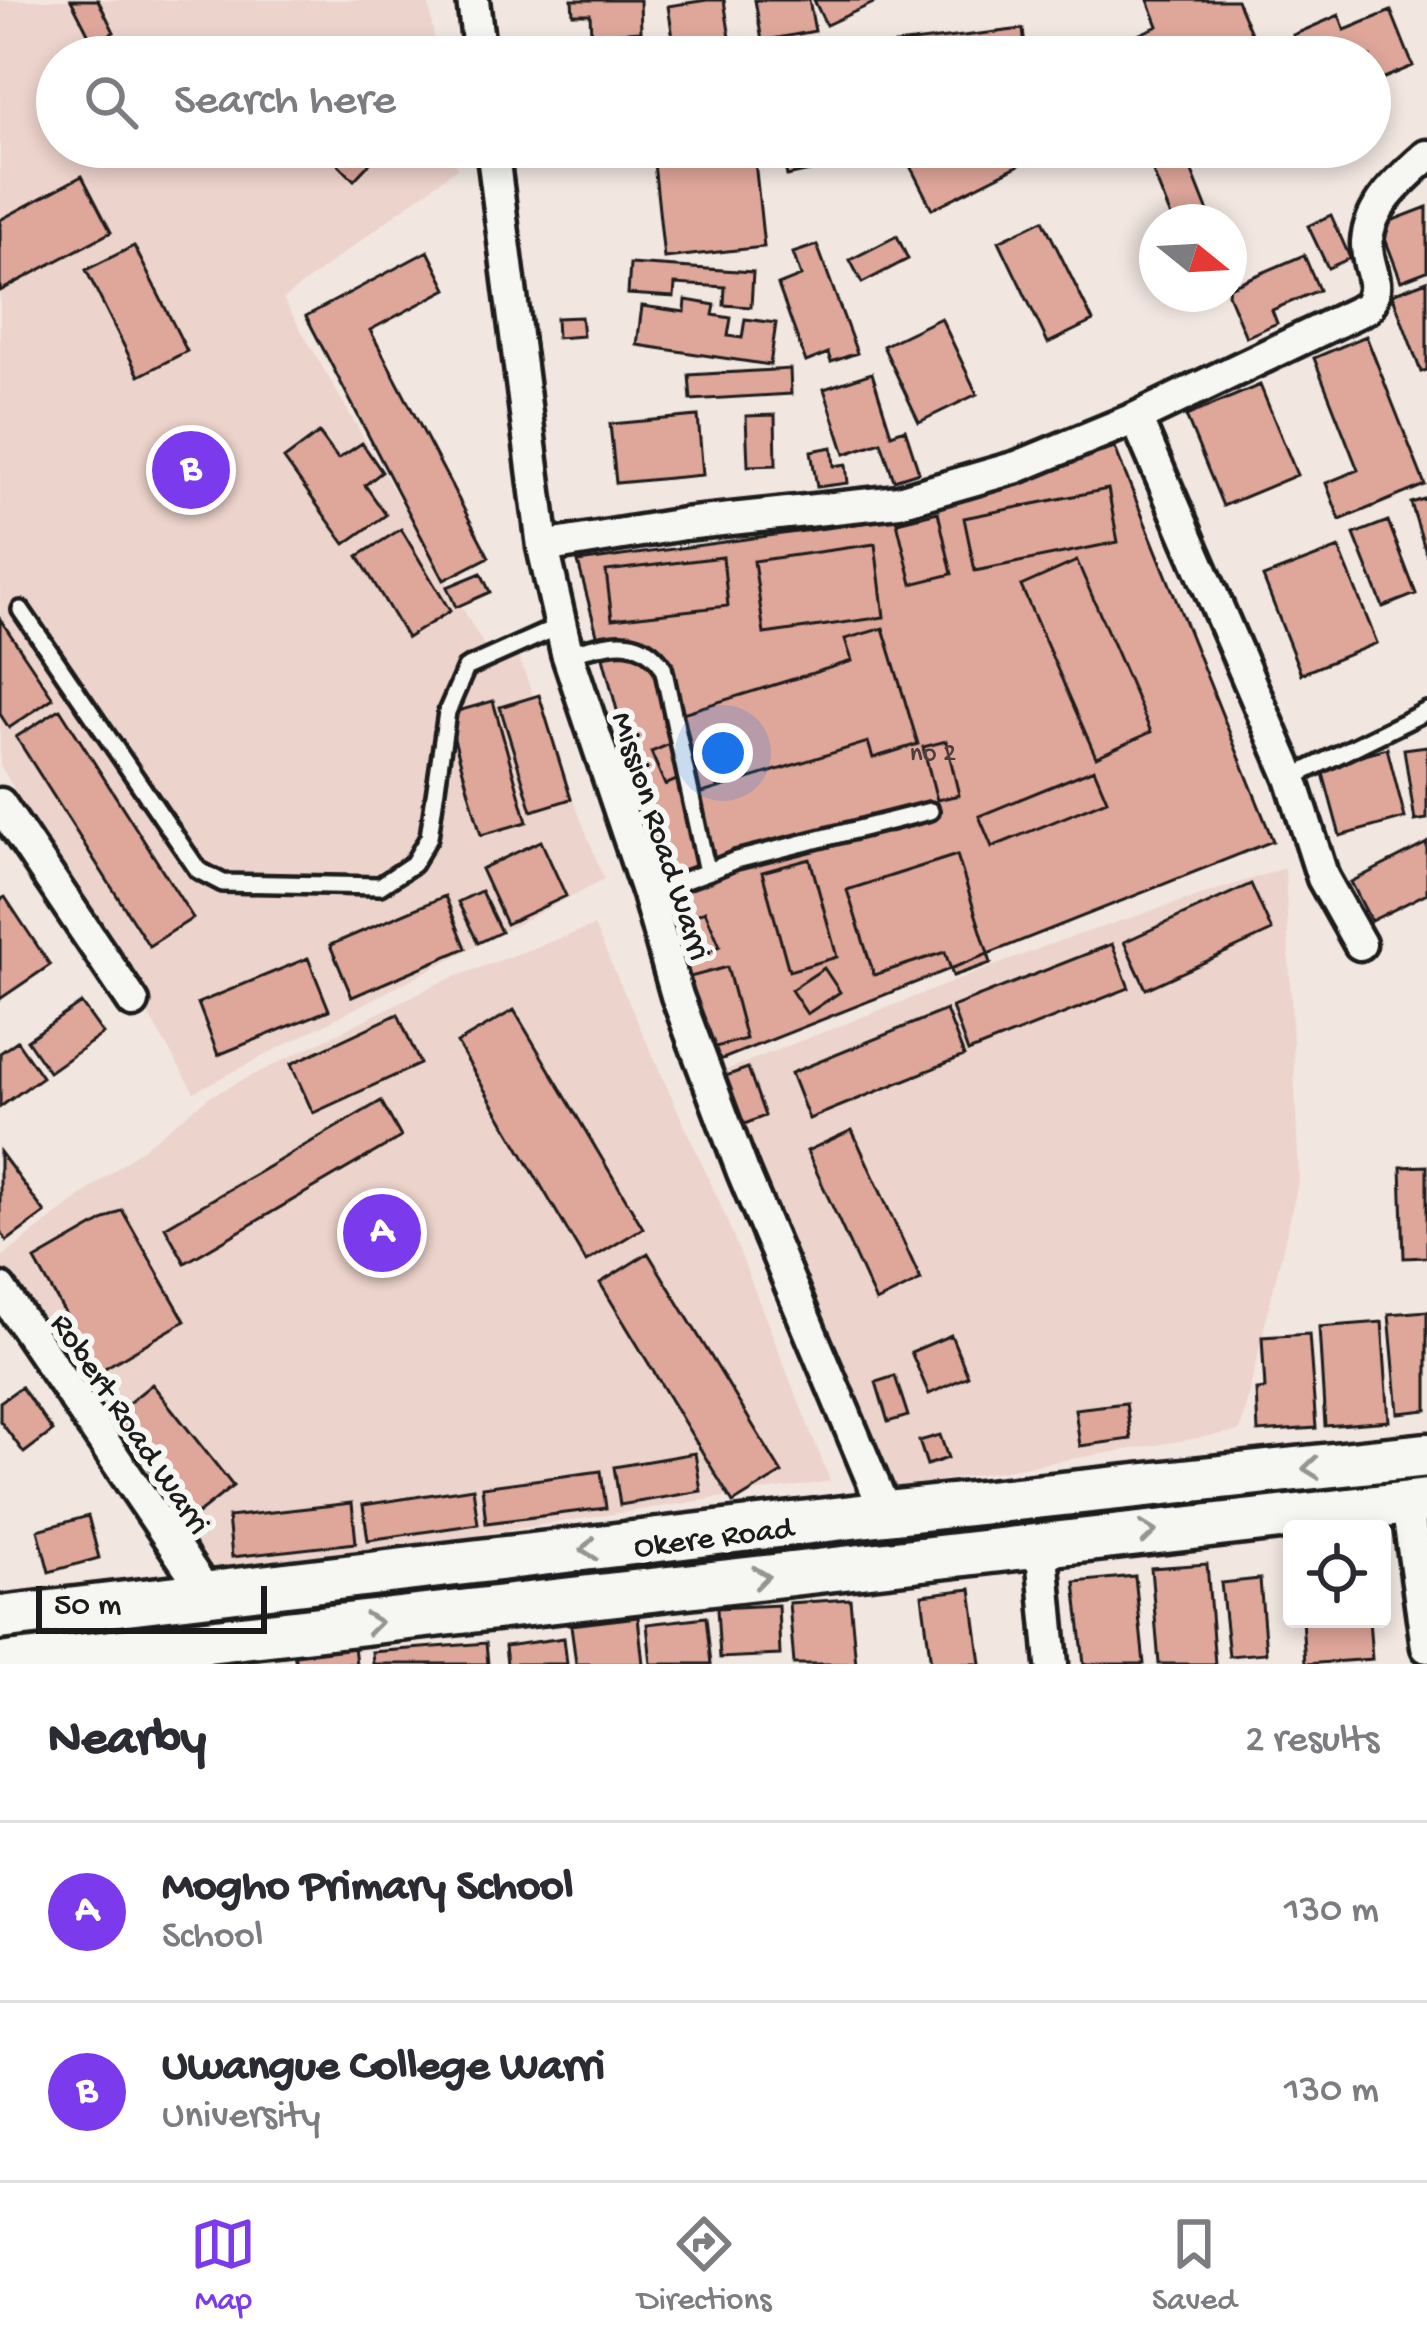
<!DOCTYPE html>
<style>
body{margin:0;font-family:"Gochi Hand",sans-serif;background:#f2f2f3;color:#2b2b33}
.controls{position:absolute;right:36px;bottom:36px;display:grid;overflow:hidden;border-radius:12px;box-shadow:0 6px 18px #0003}
.controls button{width:108px;height:108px;display:grid;place-items:center;padding:0;border:0;border-bottom:3px solid #e1e1e2;background:#fff;color:#2b2b33;font:60px sans-serif}
.compass{position:absolute;left:1139px;top:204px;width:108px;height:108px;border-radius:50%;background:#fff;box-shadow:0 6px 18px #0003;rotate:108deg}
.scale{position:absolute;left:36px;bottom:30px;width:231px;box-sizing:border-box;padding-left:12px;border:6px solid #1c1c1c;border-top:0;font-size:33px;line-height:42px;white-space:nowrap;color:#1c1c1c;-webkit-text-stroke:9px #f6f6f2;paint-order:stroke}
.you{position:absolute;left:723px;top:753px;width:42px;height:42px;margin:-30px;border:9px solid #fff;border-radius:50%;background:#1a73e8;box-shadow:0 0 0 18px #1a73e833}
.badge{display:grid;place-items:center;width:78px;height:78px;border-radius:50%;background:#7c3aed;color:#fff;font-size:39px;font-weight:700}
.pin{position:absolute;translate:-50% -50%;border:6px solid #fff;box-shadow:0 3px 12px #0006}
.list{margin:0;padding:0;list-style:none}
h2{display:flex;justify-content:space-between;align-items:center;height:156px;margin:0;padding:0 48px;font-size:51px}
h2 small{font-size:39px;font-weight:400;color:#7c7c81}
.list li{display:grid;grid-template-columns:78px 1fr auto;gap:36px;align-items:center;box-sizing:border-box;height:180px;padding:0 48px;border-top:3px solid #e1e1e2}
.list b{display:block;font-size:45px;white-space:nowrap}
.list p{margin:0;font-size:39px;white-space:nowrap;color:#7c7c81}
.list em{font-size:39px;font-style:normal;color:#7c7c81}
.icon{flex:none;width:66px;height:66px;fill:none;stroke:currentColor;stroke-width:2;stroke-linecap:round;stroke-linejoin:round}
.map{position:relative;flex:none;width:1427px;height:1664px;overflow:hidden}
.search{position:absolute;background:#fff;box-shadow:0 6px 18px #0003;left:36px;right:36px;top:36px;height:132px;display:flex;align-items:center;gap:30px;box-sizing:border-box;padding:0 42px;border-radius:66px;color:#7c7c81;font-size:45px}
.sheet{height:516px;background:#fff}
nav{display:flex;justify-content:space-around;align-items:center;box-sizing:border-box;height:168px;border-top:3px solid #e1e1e2;background:#fff;font-size:33px;color:#7c7c81}
nav a{display:grid;justify-items:center;gap:6px}
nav .on{color:#7c3aed}
.map>svg:first-child{display:block}
</style>
<div class="map">
<svg width="1427" height="1664" viewBox="0 0 1427 1664">
<rect width="100%" height="100%" fill="#f1e6e0"/>
<filter id="ink" filterUnits="userSpaceOnUse"><feTurbulence type="fractalNoise" baseFrequency=".00833" numOctaves="2"/><feDisplacementMap in="SourceGraphic" scale="24" xChannelSelector="R" yChannelSelector="G"/><feConvolveMatrix kernelMatrix="1 2 1 2 8 2 1 2 1" color-interpolation-filters="sRGB"/></filter>
<g filter="url(#ink)">
<path fill="#ecd3cb" d="M 0,0 L 428,0 L 437,57 L 57,57 L 57,147 L 453,147 L 457,168 L 283,299 L 487,651 L 512,641 L 604,879 L 194,1092 L 0,765 Z
M 1285,868 L 1299,1179 L 1240,1431 L 884,1490 L 708,1077 L 1059,941 Z
M 594,926 L 722,1208 L 830,1481 L 205,1576 L 0,1265 L 0,1259 L 209,1097 L 441,982 Z"/>
<path fill="#dfa69a" stroke="#1c1c1c" stroke-width="3" d="M 71,0 L 98,0 L 114,32 L 93,43 Z
M 572,0 L 640,0 L 641,31 L 591,34 L 590,14 L 573,14 Z
M 707,0 L 724,0 L 733,57 L 676,57 L 668,6 Z
M 755,0 L 809,0 L 815,31 L 762,41 Z
M 814,0 L 880,0 L 826,25 Z
M 1148,0 L 1237,0 L 1261,57 L 1087,57 L 1158,26 Z
M 1391,11 L 1413,66 L 1370,84 L 1370,57 L 1302,57 L 1293,35 L 1339,15 L 1345,30 Z
M 1023,29 L 1026,57 L 897,57 L 895,44 Z
M 325,147 L 385,147 L 354,180 L 323,149 Z
M 781,147 L 871,147 L 873,157 L 787,176 Z
M 938,147 L 1026,147 L 1031,159 L 932,209 L 908,162 Z
M 754,152 L 764,247 L 664,258 L 654,163 Z
M 1187,159 L 1212,222 L 1173,222 L 1153,172 Z
M 82,176 L 111,232 L 0,291 L 0,220 Z
M 1427,207 L 1427,271 L 1401,281 L 1380,225 Z
M 1331,215 L 1350,258 L 1328,268 L 1308,226 Z
M 1043,220 L 1093,321 L 1048,343 L 999,241 Z
M 897,236 L 908,259 L 862,283 L 850,260 Z
M 817,245 L 857,353 L 831,362 L 828,353 L 806,362 L 778,285 L 801,276 L 793,253 Z
M 134,246 L 187,351 L 139,376 L 86,270 Z
M 428,251 L 447,289 L 370,330 L 489,557 L 444,580 L 306,316 Z
M 1304,255 L 1319,290 L 1272,310 L 1277,323 L 1246,337 L 1228,294 L 1229,287 Z
M 630,264 L 753,272 L 751,307 L 724,305 L 725,287 L 675,284 L 674,297 L 628,294 Z
M 1427,281 L 1427,370 L 1421,372 L 1392,294 Z
M 686,300 L 715,305 L 713,315 L 731,318 L 728,336 L 742,338 L 745,319 L 776,323 L 770,365 L 637,345 L 642,306 L 685,312 Z
M 581,317 L 583,336 L 557,338 L 556,318 Z
M 941,318 L 977,394 L 919,422 L 883,346 Z
M 1366,336 L 1425,485 L 1340,520 L 1326,483 L 1358,470 L 1314,358 Z
M 790,369 L 791,394 L 691,400 L 689,375 Z
M 872,373 L 891,434 L 905,429 L 919,472 L 894,480 L 881,442 L 845,454 L 824,389 Z
M 1260,385 L 1297,475 L 1223,506 L 1186,416 Z
M 775,415 L 776,465 L 748,466 L 746,416 Z
M 698,416 L 703,475 L 616,483 L 610,424 Z
M 319,433 L 338,459 L 362,443 L 382,472 L 365,485 L 386,515 L 345,544 L 284,459 Z
M 832,447 L 834,466 L 846,464 L 848,483 L 817,487 L 811,451 Z
M 1115,448 L 1273,841 L 710,1064 L 578,562 L 885,520 Z
M 1108,489 L 1118,542 L 975,571 L 964,518 Z
M 1427,498 L 1427,556 L 1411,503 Z
M 938,512 L 952,574 L 912,584 L 897,522 Z
M 1388,521 L 1416,594 L 1383,607 L 1354,534 Z
M 401,529 L 450,611 L 407,638 L 358,556 Z
M 875,544 L 884,617 L 764,634 L 754,561 Z
M 1339,548 L 1377,643 L 1301,674 L 1263,577 Z
M 723,557 L 728,606 L 612,619 L 606,571 Z
M 1077,561 L 1151,732 L 1096,757 L 1021,586 Z
M 481,573 L 490,592 L 456,607 L 447,587 Z
M 0,619 L 53,698 L 9,728 L 0,714 Z
M 883,628 L 918,744 L 873,758 L 868,742 L 699,794 L 676,715 L 852,661 L 845,639 Z
M 539,695 L 571,799 L 532,811 L 500,707 Z
M 493,701 L 527,822 L 481,835 L 447,714 Z
M 60,709 L 193,918 L 149,946 L 16,737 Z
M 946,741 L 959,795 L 937,800 L 923,747 Z
M 672,743 L 686,776 L 665,785 L 651,752 Z
M 1427,746 L 1427,819 L 1415,821 L 1404,749 Z
M 1387,748 L 1405,818 L 1340,836 L 1321,766 Z
M 1094,769 L 1107,800 L 992,847 L 979,816 Z
M 541,841 L 566,896 L 506,924 L 481,869 Z
M 1427,843 L 1427,893 L 1371,921 L 1351,882 Z
M 957,855 L 991,963 L 953,976 L 945,952 L 874,975 L 847,890 Z
M 810,859 L 837,957 L 789,971 L 762,872 Z
M 1251,884 L 1272,931 L 1146,989 L 1124,942 Z
M 481,891 L 501,932 L 478,943 L 458,902 Z
M 445,896 L 466,948 L 352,997 L 330,945 Z
M 5,897 L 50,965 L 0,999 L 0,900 Z
M 705,911 L 720,946 L 680,963 L 665,929 Z
M 1112,944 L 1129,988 L 968,1052 L 952,1007 Z
M 308,958 L 329,1010 L 218,1055 L 198,1003 Z
M 727,967 L 746,1039 L 708,1049 L 690,977 Z
M 824,968 L 840,992 L 807,1014 L 791,990 Z
M 81,1003 L 103,1034 L 49,1072 L 27,1040 Z
M 514,1010 L 643,1228 L 586,1262 L 457,1043 Z
M 946,1010 L 964,1056 L 809,1119 L 791,1073 Z
M 398,1014 L 420,1064 L 313,1113 L 291,1064 Z
M 17,1041 L 42,1077 L 0,1107 L 0,1053 Z
M 748,1068 L 765,1116 L 737,1127 L 720,1078 Z
M 381,1101 L 401,1137 L 185,1263 L 165,1227 Z
M 852,1130 L 921,1280 L 876,1302 L 807,1151 Z
M 0,1152 L 45,1213 L 7,1241 L 0,1231 Z
M 1427,1166 L 1427,1257 L 1404,1258 L 1401,1167 Z
M 122,1210 L 185,1321 L 98,1372 L 35,1260 Z
M 648,1253 L 782,1473 L 733,1503 L 600,1283 Z
M 1427,1311 L 1427,1410 L 1398,1413 L 1389,1314 Z
M 1382,1322 L 1389,1421 L 1325,1426 L 1319,1327 Z
M 1309,1334 L 1316,1428 L 1258,1432 L 1256,1390 L 1265,1389 L 1262,1337 Z
M 951,1335 L 968,1376 L 929,1394 L 911,1352 Z
M 895,1376 L 908,1416 L 888,1422 L 876,1382 Z
M 152,1384 L 233,1486 L 190,1520 L 110,1418 Z
M 21,1387 L 53,1431 L 24,1453 L 0,1421 L 0,1402 Z
M 1126,1403 L 1131,1439 L 1080,1446 L 1075,1409 Z
M 940,1435 L 948,1458 L 927,1465 L 919,1441 Z
M 695,1453 L 701,1491 L 620,1505 L 614,1467 Z
M 601,1471 L 606,1508 L 486,1523 L 482,1487 Z
M 473,1488 L 478,1524 L 368,1540 L 363,1505 Z
M 352,1503 L 356,1543 L 232,1557 L 228,1517 Z
M 88,1516 L 99,1558 L 49,1572 L 38,1530 Z
M 1207,1564 L 1215,1664 L 1159,1664 L 1151,1568 Z
M 1135,1576 L 1144,1664 L 1084,1664 L 1075,1582 Z
M 1260,1579 L 1266,1653 L 1229,1656 L 1221,1583 Z
M 971,1589 L 981,1664 L 931,1664 L 922,1595 Z
M 850,1599 L 856,1664 L 794,1664 L 789,1603 Z
M 778,1605 L 780,1655 L 720,1658 L 717,1608 Z
M 638,1617 L 643,1664 L 576,1664 L 571,1625 Z
M 706,1617 L 711,1664 L 651,1664 L 647,1624 Z
M 1302,1619 L 1369,1619 L 1372,1659 L 1305,1664 Z
M 564,1638 L 567,1664 L 507,1664 L 505,1646 Z
M 486,1643 L 488,1664 L 373,1664 L 372,1652 Z
M 354,1646 L 356,1664 L 296,1664 L 294,1653 Z"/>
<g fill="none" stroke-linecap="round" stroke-linejoin="round">
<g stroke="#1c1c1c" stroke-width="24">
<path id="service" d="M 21,610 L 198,870 L 223,883 L 380,886 L 413,864 L 429,837 L 447,712 L 466,668 L 560,626
M 567,653 C 605,646 637,629 663,667 L 707,872 L 736,860 L 930,811
M 1291,778 L 1427,711
M 648,894 L 707,872"/>
</g>
<g stroke="#1c1c1c" stroke-width="39">
<path id="minor" d="M 473,0 L 480,57
M 492,147 L 543,547 L 567,653 L 648,894 L 677,996 L 743,1172 L 886,1513
M 1136,418 L 1291,778 L 1323,878 L 1360,944
M 543,547 L 684,524 L 899,501 L 1017,467 L 1136,418 L 1368,307 C 1383,281 1366,269 1367,242 C 1369,206 1402,178 1427,156
M 0,804 L 133,1002
M 0,1289 L 207,1594
M 1407,1504 L 1427,1647
M 1041,1544 L 1052,1664"/>
</g>
<g stroke="#1c1c1c" stroke-width="51">
<path id="secondary" d="M 0,1618 L 886,1513 L 1427,1455
M 7,1664 L 1427,1501"/>
</g>
<use href="#service" stroke="#f6f6f2" stroke-width="15"/>
<use href="#minor" stroke="#f6f6f2" stroke-width="30"/>
<use href="#secondary" stroke="#f6f6f2" stroke-width="42"/>
</g>
<defs><path id="oneway-chevron" d="M-2-3.5L2.5 0L-2 3.5" fill="none" stroke-width="1.6" stroke-linecap="round" stroke-linejoin="round" transform="scale(3)"/></defs>
<g stroke="#949492">
<use href="#oneway-chevron" transform="translate(1311 1468) rotate(174)"/>
<use href="#oneway-chevron" transform="translate(1148 1532) rotate(-6)"/>
<use href="#oneway-chevron" transform="translate(589 1549) rotate(173)"/>
<use href="#oneway-chevron" transform="translate(761 1577) rotate(-7)"/>
<use href="#oneway-chevron" transform="translate(373 1623) rotate(-7)"/>
</g>
</g>
<g text-anchor="middle" stroke-width="12" stroke-linejoin="round" paint-order="stroke">
<g font-size="27" fill="#4d3e3c">
<text x="933" y="760">no 2</text>
</g>
<g font-size="33" fill="#1c1c1c" stroke="#f6f6f2">
<text transform="translate(664 835) rotate(72)" y="12">Mission Road Warri</text>
<text transform="translate(133 1422) rotate(56)" y="12">Robert Road Warri</text>
<text transform="translate(713 1534) rotate(-7)" y="12">Okere Road</text>
</g>
</g>
</svg>
<div class="controls">
<button><svg class="icon" aria-label="locate" viewBox="0 0 24 24"><circle cx="12" cy="12" r="6"/><path d="M12 2v4M12 18v4M2 12h4M18 12h4"/></svg></button>
</div>
<svg class="compass" viewBox="-18 -18 36 36"><path d="M0-13l5 13h-10z" fill="#e53935"/><path d="M0 13l5-13h-10z" fill="#7c7c81"/></svg>
<div class="scale">50 m</div>
<div class="you"></div>
<div class="pin badge" style="left:382px;top:1233px">A</div>
<div class="pin badge" style="left:191px;top:470px">B</div>
<div class="search"><svg class="icon" aria-label="search" viewBox="0 0 24 24"><circle cx="10" cy="10" r="6"/><path d="M15 15l6 6"/></svg>Search here</div>
</div>
<section class="sheet">
<h2>Nearby<small>2 results</small></h2>
<ul class="list">
<li><span class="badge">A</span><div><b>Mogho Primary School</b><p>School</p></div><em>130 m</em></li>
<li><span class="badge">B</span><div><b>Uwangue College Warri</b><p>University</p></div><em>130 m</em></li>
</ul>
</section>
<nav>
<a class="on"><svg class="icon" aria-label="map" viewBox="0 0 24 24"><path d="M3 6l6-2 6 2 6-2v14l-6 2-6-2-6 2zM9 4v14M15 6v14"/></svg>Map</a>
<a><svg class="icon" aria-label="directions" viewBox="0 0 24 24"><path d="M12 3l9 9-9 9-9-9zM9 14v-3h6M13 9l2 2-2 2"/></svg>Directions</a>
<a><svg class="icon" aria-label="saved" viewBox="0 0 24 24"><path d="M7 4h10v16l-5-4-5 4z"/></svg>Saved</a>
</nav>
